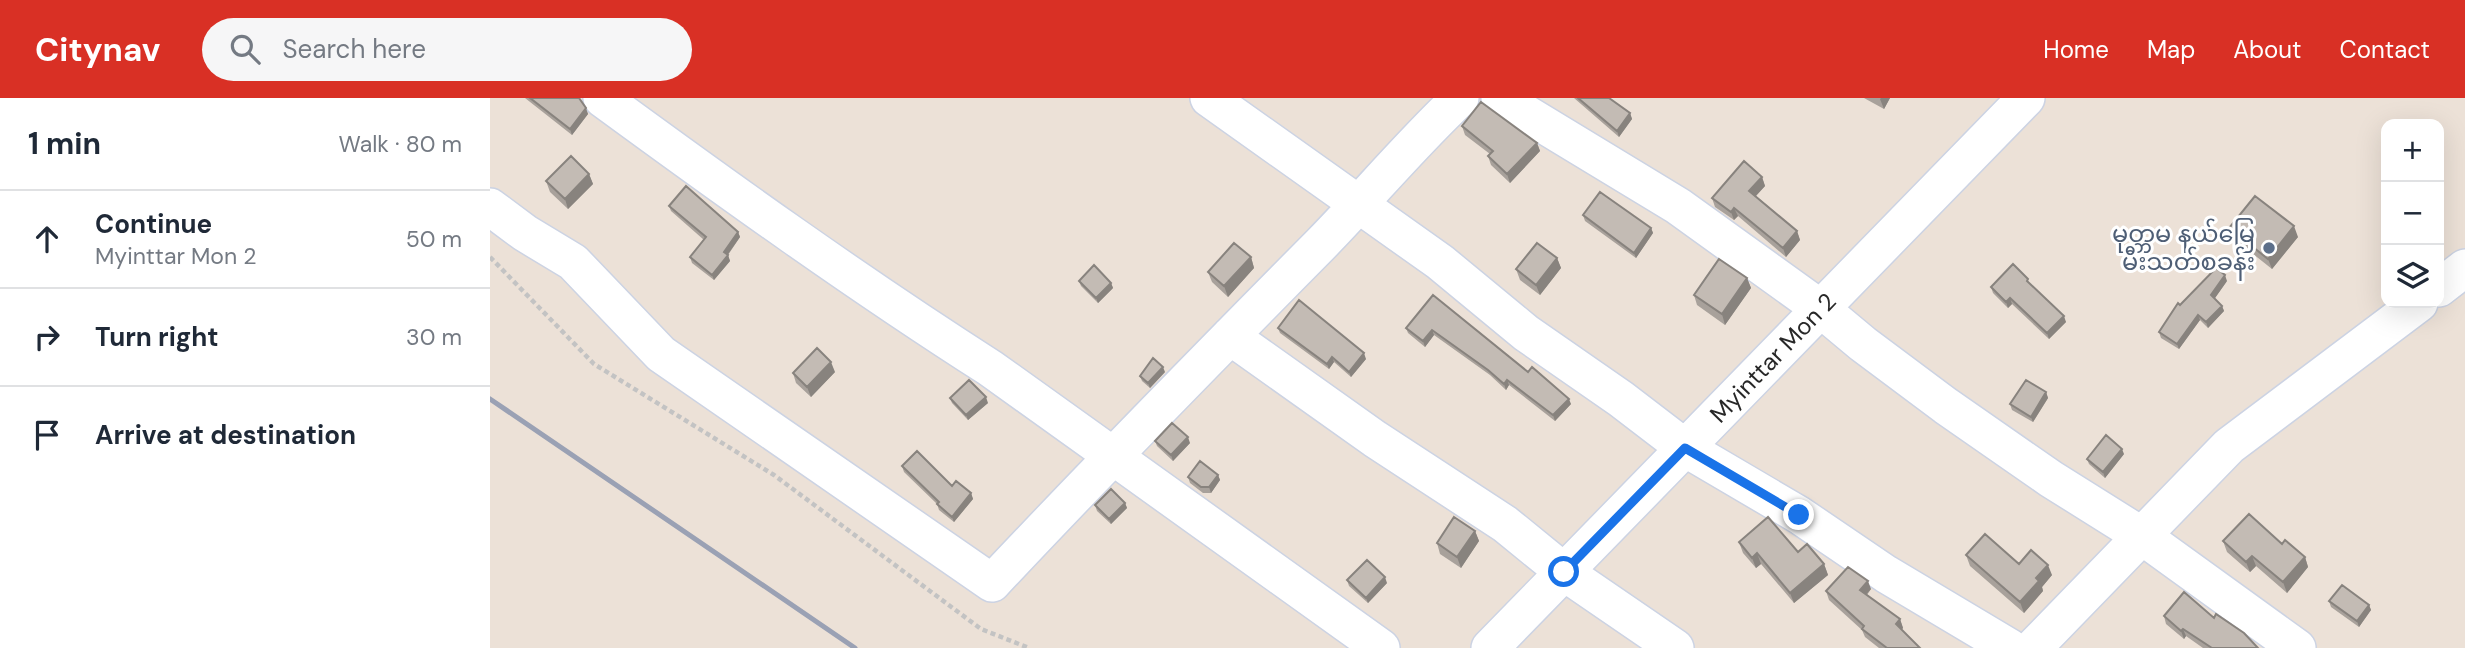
<!DOCTYPE html>
<meta charset="utf-8">
<style>
body{margin:0;font-family:"DM Sans","Noto Sans Myanmar",sans-serif;background:#f6f6f7;color:#1f2937}
.controls{position:absolute;right:21px;top:21px;display:grid;overflow:hidden;border-radius:14px;box-shadow:0 7px 28px #0002}
.controls button{width:63px;height:63px;display:grid;place-items:center;padding:0;border:0;border-bottom:2px solid #e0e1e3;background:#fff;color:#1f2937;font:35px sans-serif}
.stop{position:absolute;width:21px;height:21px;margin:-16px;border:5px solid #1a73e8;border-radius:50%;background:#fff}
.stop.end{background:#1a73e8;border-color:#fff;box-shadow:0 2px 7px #0008}
.list{margin:0;padding:0;list-style:none}
h2{display:flex;justify-content:space-between;align-items:center;height:91px;margin:0;padding:0 28px;font-size:30px}
h2 small{font-size:23px;font-weight:400;color:#747a83}
.list li{display:grid;grid-template-columns:46px 1fr auto;gap:21px;align-items:center;box-sizing:border-box;height:98px;padding:0 28px;border-top:2px solid #e0e1e3}
.list b{display:block;font-size:26px;white-space:nowrap}
.list p{margin:0;font-size:23px;white-space:nowrap;color:#747a83}
.list em{font-size:23px;font-style:normal;color:#747a83}
.icon{flex:none;width:38px;height:38px;fill:none;stroke:currentColor;stroke-width:2;stroke-linecap:round;stroke-linejoin:round}
.map{position:relative;flex:none;width:1975px;height:550px;overflow:hidden}
header{display:flex;align-items:center;gap:42px;box-sizing:border-box;height:98px;padding:0 35px;background:#d93025;color:#fff}
header strong{font-size:33px}
nav{display:flex;gap:38px;margin-inline-start:auto;font-size:24px}
.search{width:490px;height:63px;background:#f6f6f7;display:flex;align-items:center;gap:18px;box-sizing:border-box;padding:0 24px;border-radius:38px;color:#747a83;font-size:26px}
main{display:flex}
aside{flex:1;background:#fff}
.map>svg:first-child{display:block}
</style>
<header>
<strong>Citynav</strong>
<div class="search"><svg class="icon" aria-label="search" viewBox="0 0 24 24"><circle cx="10" cy="10" r="6"/><path d="M15 15l6 6"/></svg>Search here</div>
<nav><a>Home</a><a>Map</a><a>About</a><a>Contact</a></nav>
</header>
<main>
<aside>
<h2>1 min<small>Walk · 80 m</small></h2>
<ul class="list">
<li><svg class="icon" aria-label="ahead" viewBox="0 0 24 24"><path d="M12 20V5M6 11l6-6 6 6"/></svg><div><b>Continue</b><p>Myinttar Mon 2</p></div><em>50 m</em></li>
<li><svg class="icon" aria-label="right" viewBox="0 0 24 24"><path d="M7 20v-9h11M14 6l5 5-5 5"/></svg><div><b>Turn right</b></div><em>30 m</em></li>
<li><svg class="icon" aria-label="arrive" viewBox="0 0 24 24"><path d="M6 21V4h12l-3 4 3 4H6"/></svg><div><b>Arrive at destination</b></div></li>
</ul>
</aside>
<div class="map">
<svg width="1975" height="550" viewBox="0 0 1975 550">
<rect width="100%" height="100%" fill="#ece1d7"/>
<g fill="none" stroke-linecap="round" stroke-linejoin="round">
<g stroke="#ccd3e3" stroke-width="40">
<path id="minor" d="M 112,0 C 239,93 367,185 500,270 L 891,550
M 719,0 L 950,164 L 1036,235 L 1131,301 L 1195,350 L 1309,417 L 1396,476 L 1520,550
M 1010,0 L 1188,108 L 1331,211 L 1373,246 L 1456,308 L 1561,381 L 1652,438 L 1807,550
M 0,109 L 35,135 L 83,164 L 171,256 L 502,485 C 610,370 720,258 831,146 C 878,98 921,46 970,0
M 1949,190 L 1975,170
M 740,238 L 885,341 L 1015,426 L 1074,474 L 1185,550
M 1000,550 L 1536,0
M 1543,550 L 1739,348 L 1929,205"/>
</g>
<path stroke="#c3c3c3" stroke-width="4.5" stroke-dasharray="5 3.5" stroke-linecap="butt" d="M 0,159 L 104,266 L 284,377 L 491,531 L 539,550"/>
<use href="#minor" stroke="#fff" stroke-width="37"/>
<path stroke="#9aa1b4" stroke-width="5" d="M 0,301 L 365,550"/>
</g>
<path fill="#a8a19b" d="M 35,0 L 89,0 L 98,16 L 82,37 Z
M 1084,0 L 1119,0 L 1140,15 L 1142,21 L 1129,39 Z
M 1374,0 L 1400,0 L 1394,11 Z
M 972,28 L 1047,45 L 1050,53 L 1020,85 L 1001,67 L 998,58 L 1000,56 L 975,37 Z
M 99,76 L 103,86 L 78,111 L 60,94 L 56,83 Z
M 1272,79 L 1275,88 L 1266,98 L 1307,133 L 1310,142 L 1296,159 L 1248,118 L 1244,122 L 1225,109 L 1222,100 Z
M 179,108 L 248,134 L 250,139 L 238,157 L 240,163 L 224,182 L 202,165 L 200,159 L 214,142 L 181,113 Z
M 1093,117 L 1161,130 L 1163,135 L 1146,160 L 1095,123 Z
M 1739,130 L 1808,139 L 1782,171 L 1743,140 Z
M 761,159 L 764,170 L 738,199 L 722,184 L 718,174 Z
M 1067,160 L 1071,170 L 1050,197 L 1030,182 L 1026,171 Z
M 1257,180 L 1261,190 L 1235,227 L 1207,207 L 1204,197 Z
M 589,183 L 621,185 L 623,190 L 608,205 L 591,188 Z
M 1737,183 L 1724,201 L 1732,208 L 1734,213 L 1718,230 L 1710,222 L 1689,251 L 1671,240 L 1669,234 L 1690,207 Z
M 1540,187 L 1576,224 L 1559,241 L 1522,206 L 1518,210 L 1503,195 L 1501,189 Z
M 943,197 L 1038,274 L 1081,306 L 1065,323 L 1019,287 L 1016,292 L 1000,277 L 944,237 L 935,249 L 918,235 L 916,230 Z
M 788,230 L 876,261 L 861,279 L 844,264 L 839,271 L 790,235 Z
M 345,274 L 321,299 L 306,285 L 303,275 Z
M 675,274 L 660,290 L 652,283 L 650,278 Z
M 1556,294 L 1558,300 L 1543,324 L 1522,312 L 1520,306 Z
M 460,300 L 498,305 L 478,322 L 462,305 Z
M 665,343 L 700,345 L 683,363 L 667,348 Z
M 1634,356 L 1615,380 L 1599,366 L 1597,361 Z
M 412,368 L 481,395 L 483,401 L 464,424 L 449,412 L 447,406 L 414,374 Z
M 728,377 L 730,382 L 721,395 L 713,395 L 700,385 L 698,379 Z
M 635,405 L 637,410 L 621,426 L 607,413 L 605,407 Z
M 985,433 L 989,443 L 971,470 L 950,456 L 947,445 Z
M 1733,443 L 1792,446 L 1815,459 L 1818,469 L 1797,495 L 1766,468 L 1760,474 L 1737,454 Z
M 1249,444 L 1308,454 L 1334,466 L 1338,477 L 1304,505 L 1271,466 L 1266,470 L 1253,455 Z
M 1476,457 L 1529,466 L 1562,477 L 1552,489 L 1553,493 L 1534,515 L 1480,468 Z
M 857,482 L 897,485 L 878,505 L 859,488 Z
M 1381,491 L 1377,497 L 1410,521 L 1413,530 L 1411,532 L 1430,550 L 1389,550 L 1375,539 L 1372,532 L 1339,502 L 1336,493 Z
M 1839,503 L 1879,507 L 1881,512 L 1869,529 L 1841,509 Z
M 1674,518 L 1724,520 L 1768,550 L 1713,550 L 1696,538 L 1694,541 L 1676,526 Z"/>
<path fill="#88837e" d="M 1391,0 L 1400,0 L 1394,11 L 1390,1 Z
M 96,10 L 98,16 L 82,37 L 80,31 Z
M 1140,15 L 1142,21 L 1129,39 L 1127,33 Z
M 1047,45 L 1050,53 L 1020,85 L 1017,76 Z
M 99,76 L 103,86 L 78,111 L 75,101 Z
M 1272,79 L 1275,88 L 1262,102 L 1259,93 Z
M 1244,110 L 1248,118 L 1244,122 L 1241,114 Z
M 1804,128 L 1808,139 L 1782,171 L 1778,161 Z
M 1161,130 L 1163,135 L 1146,160 L 1144,155 Z
M 1307,133 L 1310,142 L 1296,159 L 1293,150 Z
M 248,134 L 250,139 L 236,159 L 234,154 Z
M 238,157 L 240,163 L 224,182 L 222,177 Z
M 761,159 L 764,170 L 738,199 L 734,188 Z
M 1067,160 L 1071,170 L 1050,197 L 1046,187 Z
M 1735,177 L 1737,183 L 1723,203 L 1721,197 Z
M 1257,180 L 1261,190 L 1235,227 L 1232,216 Z
M 621,185 L 623,190 L 608,205 L 606,200 Z
M 1520,200 L 1522,206 L 1518,210 L 1516,204 Z
M 1732,208 L 1734,213 L 1718,230 L 1716,224 Z
M 1708,217 L 1710,222 L 1689,251 L 1687,246 Z
M 1574,218 L 1576,224 L 1559,241 L 1557,235 Z
M 942,232 L 944,237 L 935,249 L 933,243 Z
M 874,255 L 876,261 L 861,279 L 859,274 Z
M 842,259 L 844,264 L 839,271 L 837,266 Z
M 341,264 L 345,274 L 321,299 L 317,289 Z
M 673,269 L 675,274 L 660,290 L 658,285 Z
M 1017,282 L 1019,287 L 1016,292 L 1014,286 Z
M 1556,294 L 1558,300 L 1543,324 L 1541,319 Z
M 496,299 L 498,305 L 478,322 L 476,317 Z
M 1079,301 L 1081,306 L 1065,323 L 1063,317 Z
M 698,339 L 700,345 L 683,363 L 681,357 Z
M 1632,351 L 1634,356 L 1615,380 L 1613,374 Z
M 728,377 L 730,382 L 721,395 L 719,389 Z
M 481,395 L 483,401 L 464,424 L 462,419 Z
M 635,405 L 637,410 L 621,426 L 619,421 Z
M 985,433 L 989,443 L 971,470 L 967,459 Z
M 1267,455 L 1271,466 L 1266,470 L 1262,460 Z
M 1762,458 L 1766,468 L 1760,474 L 1756,464 Z
M 1815,459 L 1818,469 L 1797,495 L 1793,484 Z
M 1334,466 L 1338,477 L 1304,505 L 1300,495 Z
M 1558,467 L 1562,477 L 1552,489 L 1553,493 L 1534,515 L 1530,504 L 1546,480 Z
M 895,479 L 897,485 L 878,505 L 876,500 Z
M 1378,483 L 1381,491 L 1373,500 L 1370,492 Z
M 1879,507 L 1881,512 L 1869,529 L 1867,523 Z
M 1410,521 L 1413,530 L 1409,535 L 1406,526 Z
M 1693,531 L 1696,538 L 1694,541 L 1691,533 Z"/>
<path fill="#c3bbb4" stroke="#88837e" stroke-width="2" d="M 40,0 L 89,0 L 96,10 L 80,31 Z
M 1088,0 L 1119,0 L 1140,15 L 1127,33 Z
M 991,4 L 1047,45 L 1017,76 L 998,58 L 1003,53 L 972,28 Z
M 81,58 L 99,76 L 75,101 L 56,83 Z
M 1254,63 L 1272,79 L 1259,93 L 1307,133 L 1293,150 L 1244,110 L 1241,114 L 1222,100 Z
M 196,88 L 248,134 L 234,154 L 238,157 L 222,177 L 200,159 L 216,139 L 179,108 Z
M 1110,94 L 1161,130 L 1144,155 L 1093,117 Z
M 1765,98 L 1804,128 L 1778,161 L 1739,130 Z
M 744,145 L 761,159 L 734,188 L 718,174 Z
M 1047,145 L 1067,160 L 1046,187 L 1026,171 Z
M 1229,161 L 1257,180 L 1232,216 L 1204,197 Z
M 1523,166 L 1538,181 L 1537,183 L 1574,218 L 1557,235 L 1520,200 L 1516,204 L 1501,189 Z
M 604,167 L 621,185 L 606,200 L 589,183 Z
M 1726,170 L 1735,177 L 1721,197 L 1732,208 L 1716,224 L 1708,217 L 1687,246 L 1669,234 L 1688,205 L 1690,207 Z
M 943,197 L 1038,274 L 1042,269 L 1079,301 L 1063,317 L 1017,282 L 1014,286 L 998,272 L 942,232 L 933,243 L 916,230 Z
M 809,202 L 874,255 L 859,274 L 842,259 L 837,266 L 788,230 Z
M 327,250 L 341,264 L 317,289 L 303,275 Z
M 663,260 L 673,269 L 658,285 L 650,278 Z
M 479,282 L 496,299 L 476,317 L 460,300 Z
M 1536,282 L 1556,294 L 1541,319 L 1520,306 Z
M 682,325 L 698,339 L 681,357 L 665,343 Z
M 1616,337 L 1632,351 L 1613,374 L 1597,361 Z
M 427,353 L 462,388 L 466,383 L 481,395 L 462,419 L 447,406 L 449,404 L 412,368 Z
M 710,363 L 728,377 L 719,389 L 711,389 L 698,379 Z
M 621,391 L 635,405 L 619,421 L 605,407 Z
M 1759,416 L 1792,446 L 1795,442 L 1815,459 L 1793,484 L 1762,458 L 1756,464 L 1733,443 Z
M 964,419 L 985,433 L 967,459 L 947,445 Z
M 1278,419 L 1308,454 L 1317,446 L 1334,466 L 1300,495 L 1267,455 L 1262,460 L 1249,444 Z
M 1495,436 L 1529,466 L 1541,452 L 1558,467 L 1546,480 L 1549,483 L 1530,504 L 1476,457 Z
M 877,462 L 895,479 L 876,500 L 857,482 Z
M 1358,469 L 1378,483 L 1370,492 L 1410,521 L 1406,526 L 1430,550 L 1397,550 L 1372,531 L 1374,528 L 1336,493 Z
M 1852,487 L 1879,507 L 1867,523 L 1839,503 Z
M 1694,494 L 1724,520 L 1726,516 L 1754,535 L 1768,550 L 1722,550 L 1693,531 L 1691,533 L 1674,518 Z"/>
<g fill="none" stroke-linecap="round" stroke-linejoin="round">
<path stroke="#1a73e8" stroke-width="9" d="M 1074,474 L 1195,350 L 1309,417"/>
</g>
<circle fill="#5c6f8a" stroke="#fff" stroke-width="2.5" cx="1779" cy="150" r="7"/>
<g text-anchor="middle" stroke-width="6" stroke-linejoin="round" paint-order="stroke">
<g font-size="24" fill="#4e5e75" stroke="#fff" text-anchor="end">
<text x="1765" y="144">မုတ္တမ နယ်မြေ<tspan x="1765" dy="28">မီးသတ်စခန်း</tspan></text>
</g>
<g font-size="24" fill="#282828" stroke="#fff">
<text transform="translate(1283 260) rotate(-46)" y="8">Myinttar Mon 2</text>
</g>
</g>
</svg>
<div class="controls">
<button>+</button>
<button>−</button>
<button><svg class="icon" aria-label="layers" viewBox="0 0 24 24"><path d="M12 4l9 5-9 5-9-5zM3 14l9 5 9-5"/></svg></button>
</div>
<div class="stop" style="left:1074px;top:474px"></div>
<div class="stop end" style="left:1309px;top:417px"></div>
</div>
</main>
